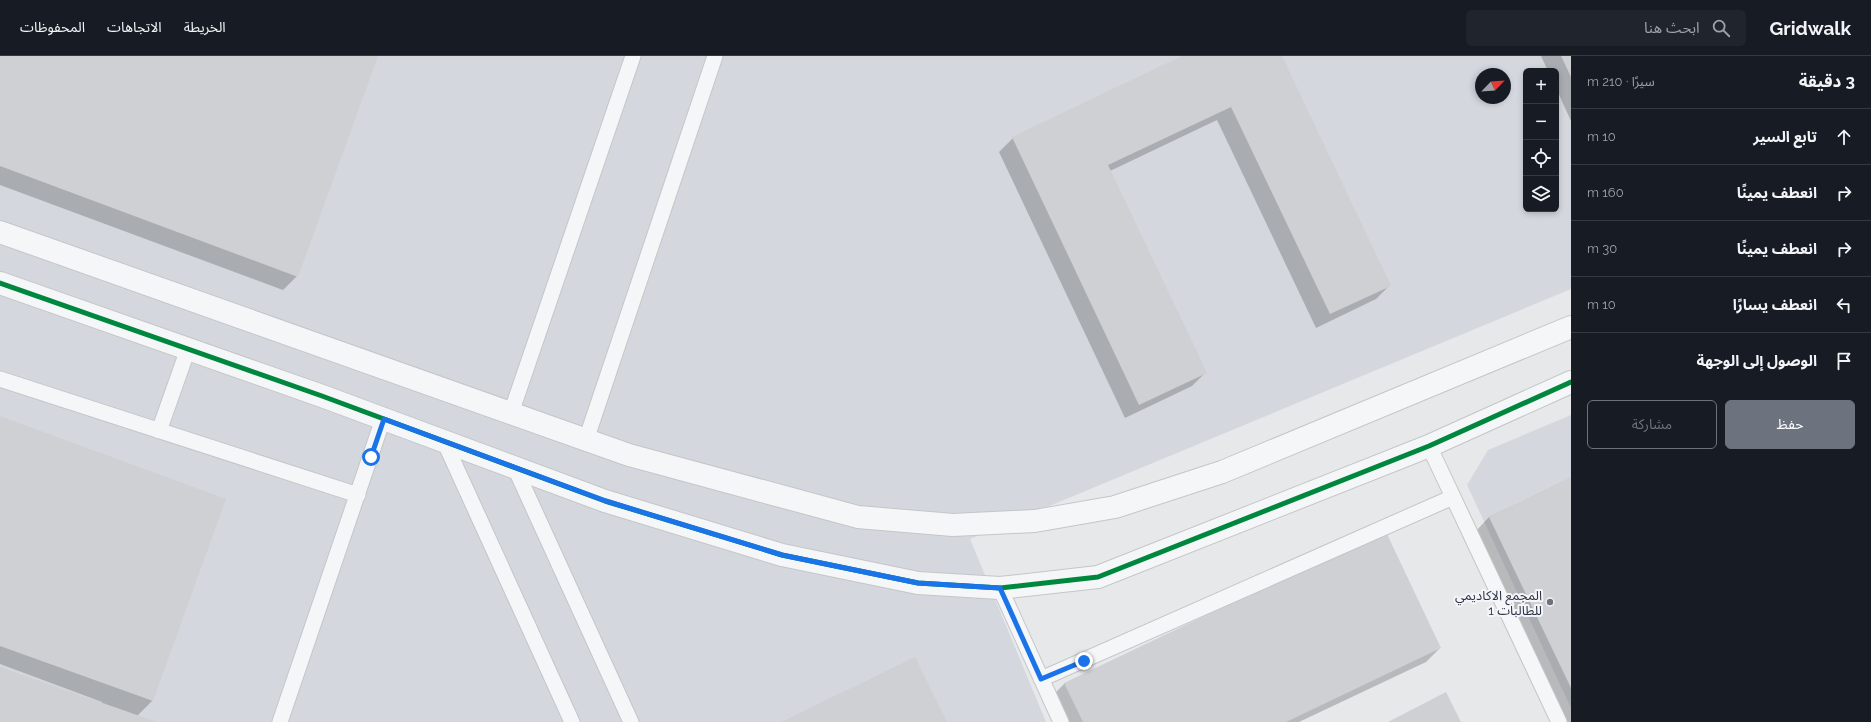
<!DOCTYPE html>
<html lang="ar">
<meta charset="utf-8">
<style>
body{margin:0;font-family:Raleway,"Noto Sans Arabic",sans-serif;background:#20242c;color:#f1f3f6;direction:rtl}
.controls{position:absolute;right:12px;top:12px;display:grid;overflow:hidden;border-radius:6px;box-shadow:0 2px 6px #0003}
.controls button{width:36px;height:36px;display:grid;place-items:center;padding:0;border:0;border-bottom:1px solid #363941;background:#171b24;color:#f1f3f6;font:20px sans-serif}
.compass{position:absolute;left:1475px;top:12px;width:36px;height:36px;border-radius:50%;background:#171b24;box-shadow:0 2px 6px #0003;rotate:65deg}
.stop{position:absolute;width:12px;height:12px;margin:-9px;border:3px solid #1a73e8;border-radius:50%;background:#fff}
.stop.end{background:#1a73e8;border-color:#fff;box-shadow:0 1px 4px #0008}
.list{margin:0;padding:0;list-style:none}
h2{display:flex;justify-content:space-between;align-items:center;height:52px;margin:0;padding:0 16px;font-size:17px}
h2 small{font-size:13px;font-weight:400;color:#9ea1a6}
.list li{display:grid;grid-template-columns:26px 1fr auto;gap:12px;align-items:center;box-sizing:border-box;height:56px;padding:0 16px;border-top:1px solid #363941}
.list b{display:block;font-size:15px;white-space:nowrap}
.list em{font-size:13px;font-style:normal;color:#9ea1a6}
.actions{display:flex;gap:8px;padding:12px 16px}
.actions a{flex:1;padding:9px 0;border:1px solid #6c737f;border-radius:6px;text-align:center;font-size:14px;color:#6c737f}
.actions .main{background:#6c737f;color:#fff}
.icon{flex:none;width:22px;height:22px;fill:none;stroke:currentColor;stroke-width:2;stroke-linecap:round;stroke-linejoin:round}
.map{position:relative;flex:none;width:1571px;height:666px;overflow:hidden;direction:ltr}
header{display:flex;align-items:center;gap:24px;box-sizing:border-box;height:56px;padding:0 20px;background:#171b24;border-bottom:1px solid #363941}
header strong{font-size:19px}
nav{display:flex;gap:22px;margin-inline-start:auto;font-size:14px}
.search{width:280px;height:36px;background:#20242c;display:flex;align-items:center;gap:10px;box-sizing:border-box;padding:0 14px;border-radius:6px;color:#9ea1a6;font-size:15px}
main{display:flex}
aside{flex:1;background:#171b24}
.map>svg:first-child{display:block}
</style>
<header>
<strong>Gridwalk</strong>
<div class="search"><svg class="icon" aria-label="search" viewBox="0 0 24 24"><circle cx="10" cy="10" r="6"/><path d="M15 15l6 6"/></svg>ابحث هنا</div>
<nav><a>الخريطة</a><a>الاتجاهات</a><a>المحفوظات</a></nav>
</header>
<main>
<aside>
<h2>3 دقيقة<small>سيرًا · 210 m</small></h2>
<ul class="list">
<li><svg class="icon" aria-label="ahead" viewBox="0 0 24 24"><path d="M12 20V5M6 11l6-6 6 6"/></svg><div><b>تابع السير</b></div><em>10 m</em></li>
<li><svg class="icon" aria-label="right" viewBox="0 0 24 24"><path d="M7 20v-9h11M14 6l5 5-5 5"/></svg><div><b>انعطف يمينًا</b></div><em>160 m</em></li>
<li><svg class="icon" aria-label="right" viewBox="0 0 24 24"><path d="M7 20v-9h11M14 6l5 5-5 5"/></svg><div><b>انعطف يمينًا</b></div><em>30 m</em></li>
<li><svg class="icon" aria-label="left" viewBox="0 0 24 24"><path d="M17 20v-9H6M10 6l-5 5 5 5"/></svg><div><b>انعطف يسارًا</b></div><em>10 m</em></li>
<li><svg class="icon" aria-label="arrive" viewBox="0 0 24 24"><path d="M6 21V4h12l-3 4 3 4H6"/></svg><div><b>الوصول إلى الوجهة</b></div></li>
</ul>
<div class="actions"><a class="main">حفظ</a><a>مشاركة</a></div>
</aside>
<div class="map">
<svg width="1571" height="666" viewBox="0 0 1571 666">
<rect width="100%" height="100%" fill="#e6e8ea"/>
<path fill="#d4d7dd" fill-rule="evenodd" d="M 0,0 L 1571,0 L 1571,233 L 970,483 L 1046,666 L 0,666 ZM 1526,15 L 1556,15 L 1556,153 L 1526,153 ZM 1481,18 L 1505,18 L 1505,42 L 1481,42 Z
M 1571,359 L 1571,652 L 1467,429 L 1488,394 Z"/>
<path fill="#0003" d="M 0,0 L 377,0 L 297,220 L 283,234 L 0,129 Z
M 1185,0 L 1281,0 L 1390,229 L 1376,243 L 1316,272 L 1217,64 L 1110,115 L 1206,316 L 1192,330 L 1125,362 L 999,96 L 1013,82 Z
M 1541,0 L 1571,0 L 1571,65 L 1556,32 L 1556,15 L 1548,15 Z
M 0,361 L 224,443 L 152,645 L 137,660 L 154,666 L 0,666 L 0,612 L 102,648 L 102,646 L 0,608 Z
M 1571,422 L 1571,666 L 1567,666 L 1476,475 L 1489,461 Z
M 1440,592 L 1426,606 L 1299,666 L 1063,666 L 1051,641 L 1065,627 Z"/>
<path fill="#ced0d3" d="M 0,0 L 378,0 L 298,221 L 0,110 Z
M 1182,0 L 1282,0 L 1391,230 L 1330,258 L 1231,51 L 1108,109 L 1207,317 L 1139,349 L 1012,81 Z
M 1561,0 L 1571,0 L 1571,21 Z
M 0,360 L 226,443 L 153,645 L 0,590 Z
M 1571,421 L 1571,632 L 1489,461 Z
M 1385,474 L 1441,592 L 1286,666 L 1083,666 L 1064,627 Z
M 915,601 L 947,666 L 781,666 Z
M 0,611 L 157,666 L 0,666 Z
M 1446,636 L 1461,666 L 1388,666 Z"/>
<g fill="none" stroke-linecap="round" stroke-linejoin="round">
<g stroke="#c4c6c8" stroke-width="17">
<path id="service" d="M 0,323 L 358,439
M 511,357 L 633,0
M 159,375 L 188,293
M 586,384 L 715,0
M 444,385 L 572,666
M 1429,390 L 1559,666
M 515,412 L 631,666
M 1000,532 L 1061,666
M 1041,623 L 1453,441
M 280,666 L 383,363"/>
</g>
<g stroke="#c4c6c8" stroke-width="24">
<path id="tertiary" d="M 0,176 L 629,399 L 858,461 L 953,469 L 1035,465 L 1115,451 L 1222,416 L 1571,271
M 0,227 L 322,340 L 605,445 L 782,499 L 918,527 L 1000,532 L 1098,521 L 1429,390 L 1571,326"/>
</g>
<use href="#service" stroke="#f5f6f7" stroke-width="15"/>
<use href="#tertiary" stroke="#f5f6f7" stroke-width="22"/>
<g stroke="#f4f6f9" stroke-width="8">
<path id="cycleway" d="M 0,227 L 322,340 L 605,445 L 782,499 L 918,527 L 1000,532 L 1098,521 L 1429,390 L 1571,326"/>
</g>
<use href="#cycleway" stroke="#00873e" stroke-width="5"/>
</g>
<g fill="none" stroke-linecap="round" stroke-linejoin="round">
<path stroke="#1a73e8" stroke-width="5" d="M 371,401 L 384,363 L 606,445 L 782,499 L 918,527 L 1000,532 L 1041,623 L 1084,605"/>
</g>
<circle fill="#6c737f" stroke="#f4f6f9" stroke-width="1.5" cx="1550" cy="546" r="4"/>
<g text-anchor="middle" stroke-width="4" stroke-linejoin="round" paint-order="stroke">
<g font-size="13" fill="#2b3445" stroke="#f4f6f9" text-anchor="end">
<text x="1542" y="544">المجمع الاكاديمي<tspan x="1542" dy="15">1 للطالبات</tspan></text>
</g>
</g>
</svg>
<div class="controls">
<button>+</button>
<button>−</button>
<button><svg class="icon" aria-label="locate" viewBox="0 0 24 24"><circle cx="12" cy="12" r="6"/><path d="M12 2v4M12 18v4M2 12h4M18 12h4"/></svg></button>
<button><svg class="icon" aria-label="layers" viewBox="0 0 24 24"><path d="M12 4l9 5-9 5-9-5zM3 14l9 5 9-5"/></svg></button>
</div>
<svg class="compass" viewBox="-18 -18 36 36"><path d="M0-13l5 13h-10z" fill="#e53935"/><path d="M0 13l5-13h-10z" fill="#9ea1a6"/></svg>
<div class="stop" style="left:371px;top:401px"></div>
<div class="stop end" style="left:1084px;top:605px"></div>
</div>
</main>
